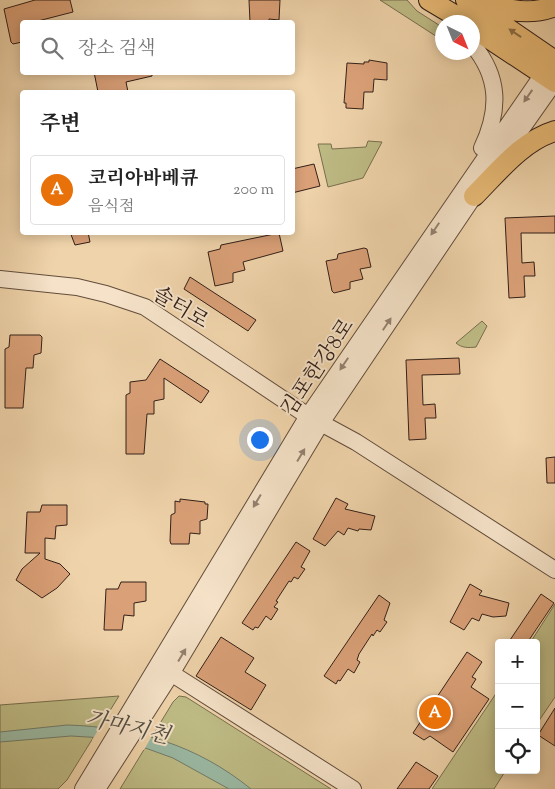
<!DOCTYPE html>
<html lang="ko">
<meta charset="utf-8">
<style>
body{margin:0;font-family:"Sorts Mill Goudy","Noto Serif KR",serif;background:#f6f6f6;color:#222}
.controls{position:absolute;right:15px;bottom:15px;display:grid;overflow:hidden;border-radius:5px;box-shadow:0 2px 12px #0003}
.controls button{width:45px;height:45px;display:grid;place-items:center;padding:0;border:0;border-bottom:1px solid #e0e0e0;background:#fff;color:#222;font:25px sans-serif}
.compass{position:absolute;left:435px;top:15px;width:45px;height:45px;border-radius:50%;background:#fff;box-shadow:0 2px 12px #0003;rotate:137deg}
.you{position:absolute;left:259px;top:439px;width:18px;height:18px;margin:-12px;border:4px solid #fff;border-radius:50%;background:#1a73e8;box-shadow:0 0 0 8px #1a73e833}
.badge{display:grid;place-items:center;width:32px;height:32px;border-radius:50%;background:#db2777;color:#fff;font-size:16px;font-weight:700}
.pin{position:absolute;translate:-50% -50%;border:2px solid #fff;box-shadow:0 1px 5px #0006}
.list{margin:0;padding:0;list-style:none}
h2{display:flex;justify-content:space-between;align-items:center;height:65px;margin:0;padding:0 20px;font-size:21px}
h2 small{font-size:16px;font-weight:400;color:#767676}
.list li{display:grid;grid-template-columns:32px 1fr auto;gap:15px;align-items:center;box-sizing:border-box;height:70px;margin:0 10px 10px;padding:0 10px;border:1px solid #e0e0e0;border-radius:5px}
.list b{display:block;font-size:19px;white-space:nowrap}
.list p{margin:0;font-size:16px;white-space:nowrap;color:#767676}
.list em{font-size:16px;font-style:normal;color:#767676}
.icon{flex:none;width:28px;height:28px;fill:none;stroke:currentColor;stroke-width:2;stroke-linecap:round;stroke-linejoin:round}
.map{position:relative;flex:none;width:555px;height:789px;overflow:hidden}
.search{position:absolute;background:#fff;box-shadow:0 2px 12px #0003;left:20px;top:20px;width:275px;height:55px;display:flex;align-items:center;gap:12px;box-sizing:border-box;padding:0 18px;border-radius:5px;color:#767676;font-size:19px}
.panel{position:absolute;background:#fff;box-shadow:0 2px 12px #0003;left:20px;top:90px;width:275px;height:145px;border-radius:5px}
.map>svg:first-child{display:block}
</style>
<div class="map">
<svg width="555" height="789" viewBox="0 0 555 789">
<rect width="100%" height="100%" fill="#efd3aa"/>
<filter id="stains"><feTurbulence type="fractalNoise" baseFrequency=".004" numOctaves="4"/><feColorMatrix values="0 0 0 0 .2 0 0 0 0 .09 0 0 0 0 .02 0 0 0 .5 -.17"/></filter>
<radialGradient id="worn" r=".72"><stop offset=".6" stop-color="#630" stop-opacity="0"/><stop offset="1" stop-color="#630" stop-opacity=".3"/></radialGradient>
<path fill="#bebb85" stroke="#786e4e" d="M 380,0 L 407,0 L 417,11 L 442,27 L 442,40 Z
M 368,141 L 382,142 L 363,178 L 328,187 L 318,144 L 331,144 L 332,149 L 366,147 Z
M 482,321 L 487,326 L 476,347 C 468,348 462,348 456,343 Z
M 555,604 L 555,697 L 536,725 L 536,643 L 530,643 Z
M 499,689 L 499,770 L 506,770 L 494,789 L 432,789 Z
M 119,696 L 67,780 L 58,789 L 0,789 L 0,705 Z
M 179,696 L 186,697 L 331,789 L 120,789 L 173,702 Z"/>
<path fill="#9bb9a3" stroke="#717c6b" d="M 67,725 C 136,727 197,745 251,789 L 229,789 L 173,758 L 137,745 L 104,738 L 71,736 L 0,742 L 0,732 Z"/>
<path fill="#efd3aa" d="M 102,724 L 137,731 L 153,734 L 144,750 L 92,740 Z"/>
<path fill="#daa077" stroke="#332018" d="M 35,0 L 70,0 L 73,12 L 34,22 L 22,22 L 22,42 L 13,44 L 11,42 L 4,9 Z
M 249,0 L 280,0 L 279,20 L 269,19 L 269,22 L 250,22 Z
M 369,60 L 387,63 L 387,80 L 374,79 L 373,92 L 364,92 L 363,109 L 346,108 L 346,103 L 344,103 L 347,63 L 364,64 L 364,62 L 369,62 Z
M 94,72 L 152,72 L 152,76 L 126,82 L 128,92 L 98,92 Z
M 314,164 L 320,186 L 292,193 L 292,169 Z
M 555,216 L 555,233 L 521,233 L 522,263 L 534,262 L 535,276 L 524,276 L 525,297 L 509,298 L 505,218 Z
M 70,232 L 88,232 L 90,242 L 75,245 Z
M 279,233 L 283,251 L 243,262 L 245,270 L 233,273 L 233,282 L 215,286 L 208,252 L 220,249 L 221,245 Z
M 364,248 L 367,249 L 371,267 L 360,269 L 363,279 L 350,282 L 350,289 L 334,293 L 332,291 L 326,261 L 337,259 L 338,254 Z
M 190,277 L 256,320 L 248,331 L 184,289 Z
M 10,335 L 40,335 L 42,337 L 41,353 L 34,355 L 33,368 L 26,368 L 23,408 L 5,408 L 5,349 L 9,347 Z
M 459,358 L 460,374 L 422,375 L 423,405 L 435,404 L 436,418 L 425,418 L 426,439 L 409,440 L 406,360 Z
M 160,359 L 209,391 L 201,403 L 164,378 L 164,399 L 154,401 L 154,414 L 147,414 L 144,454 L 126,454 L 126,395 L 130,393 L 130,382 L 146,380 Z
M 555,457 L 555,483 L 547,483 L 546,458 Z
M 336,498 L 348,504 L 345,509 L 375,516 L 371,530 L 359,529 L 358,531 L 348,528 L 344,535 L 338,531 L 325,546 L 313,539 Z
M 180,499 L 205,502 L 205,504 L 208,504 L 207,519 L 200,521 L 200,534 L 190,533 L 189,544 L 171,544 L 170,541 L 171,515 L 175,513 L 175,501 L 180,502 Z
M 42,505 L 67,505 L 67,525 L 56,526 L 55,539 L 45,538 L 45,559 L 60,564 L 70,574 L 57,588 L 42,598 L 16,580 L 22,569 L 40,553 L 25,553 L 27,512 L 40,512 Z
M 296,542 L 310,551 L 301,567 L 305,569 L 298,579 L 294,577 L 291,582 L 289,581 L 276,601 L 278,602 L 274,607 L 278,609 L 271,620 L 266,616 L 258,628 L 255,627 L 253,630 L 242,623 Z
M 121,582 L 146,582 L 146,601 L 134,603 L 134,616 L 124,615 L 122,630 L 104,630 L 106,589 L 118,589 Z
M 470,584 L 482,591 L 479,595 L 509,603 L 506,616 L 493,617 L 482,614 L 479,621 L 472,618 L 464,630 L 450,622 Z
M 541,594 L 554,603 L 527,643 L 508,643 Z
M 379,595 L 390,603 L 384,620 L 387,622 L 380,632 L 377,630 L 373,636 L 372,634 L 359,654 L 357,660 L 360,662 L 354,673 L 348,669 L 340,681 L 338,680 L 336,684 L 324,676 Z
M 221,637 L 254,658 L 245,672 L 266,685 L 251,710 L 196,676 Z
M 467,652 L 482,662 L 472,677 L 476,679 L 471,687 L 489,699 L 453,752 L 430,736 L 424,740 L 413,733 Z
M 555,708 L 555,746 L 538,735 Z
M 416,762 L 438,776 L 429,789 L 397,789 Z"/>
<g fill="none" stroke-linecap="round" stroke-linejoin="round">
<g stroke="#624d3c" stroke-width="18">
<path id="minor" d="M 472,44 C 500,77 500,110 482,148
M 496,165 L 555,81
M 0,279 L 77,287 L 106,294 L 145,307 L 308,416 L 356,442 L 555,570
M 163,668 L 353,789
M 83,789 L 308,416 L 550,64
M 97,789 L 171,674 L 321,423 L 480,187"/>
</g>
<g stroke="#332018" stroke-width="22">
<path id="major" d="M 429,0 L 466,22
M 466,0 L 555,61
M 481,0 C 505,11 530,16 555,6
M 472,27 L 555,82
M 474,196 C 498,172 522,141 555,131"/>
</g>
<use href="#minor" stroke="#f5e2c8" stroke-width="16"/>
<use href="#major" stroke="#e8ba75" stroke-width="20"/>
</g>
<defs><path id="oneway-solid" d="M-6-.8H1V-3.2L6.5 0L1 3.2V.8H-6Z" transform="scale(1.25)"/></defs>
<use fill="#8e6d46" href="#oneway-solid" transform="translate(515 33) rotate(-146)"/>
<g fill="#948170">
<use href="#oneway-solid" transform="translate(528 96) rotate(125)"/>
<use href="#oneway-solid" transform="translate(435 229) rotate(124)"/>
<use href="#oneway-solid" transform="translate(387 324) rotate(-56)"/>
<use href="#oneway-solid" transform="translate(344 364) rotate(124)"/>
<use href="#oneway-solid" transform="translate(301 455) rotate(-59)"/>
<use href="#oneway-solid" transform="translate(257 501) rotate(121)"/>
<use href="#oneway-solid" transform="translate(182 655) rotate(-59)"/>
</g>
<g text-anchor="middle" stroke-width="4" stroke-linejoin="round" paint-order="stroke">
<g font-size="21" fill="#332018" stroke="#f5e2c8">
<text transform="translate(181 307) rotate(31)" y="7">솔터로</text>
<text transform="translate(317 367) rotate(-56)" y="7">김포한강8로</text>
</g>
<g font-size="22" font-style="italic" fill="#524e42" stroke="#f5e2c8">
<text transform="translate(128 726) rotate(13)" y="8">가마지천</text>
</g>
</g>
<rect width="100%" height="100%" filter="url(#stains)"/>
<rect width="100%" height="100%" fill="url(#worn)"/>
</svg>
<div class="controls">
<button>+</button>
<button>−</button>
<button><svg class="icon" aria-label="locate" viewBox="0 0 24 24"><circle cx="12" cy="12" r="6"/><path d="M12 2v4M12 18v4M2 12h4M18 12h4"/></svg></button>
</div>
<svg class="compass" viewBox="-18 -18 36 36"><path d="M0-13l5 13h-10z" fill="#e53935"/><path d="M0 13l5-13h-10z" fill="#767676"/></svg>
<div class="you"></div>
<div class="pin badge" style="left:435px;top:713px;background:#e8710a">A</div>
<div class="search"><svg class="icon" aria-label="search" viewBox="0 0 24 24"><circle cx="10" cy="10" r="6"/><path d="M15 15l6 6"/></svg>장소 검색</div>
<section class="panel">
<h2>주변<small></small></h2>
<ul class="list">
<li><span class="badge" style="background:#e8710a">A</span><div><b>코리아바베큐</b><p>음식점</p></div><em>200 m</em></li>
</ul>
</section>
</div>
